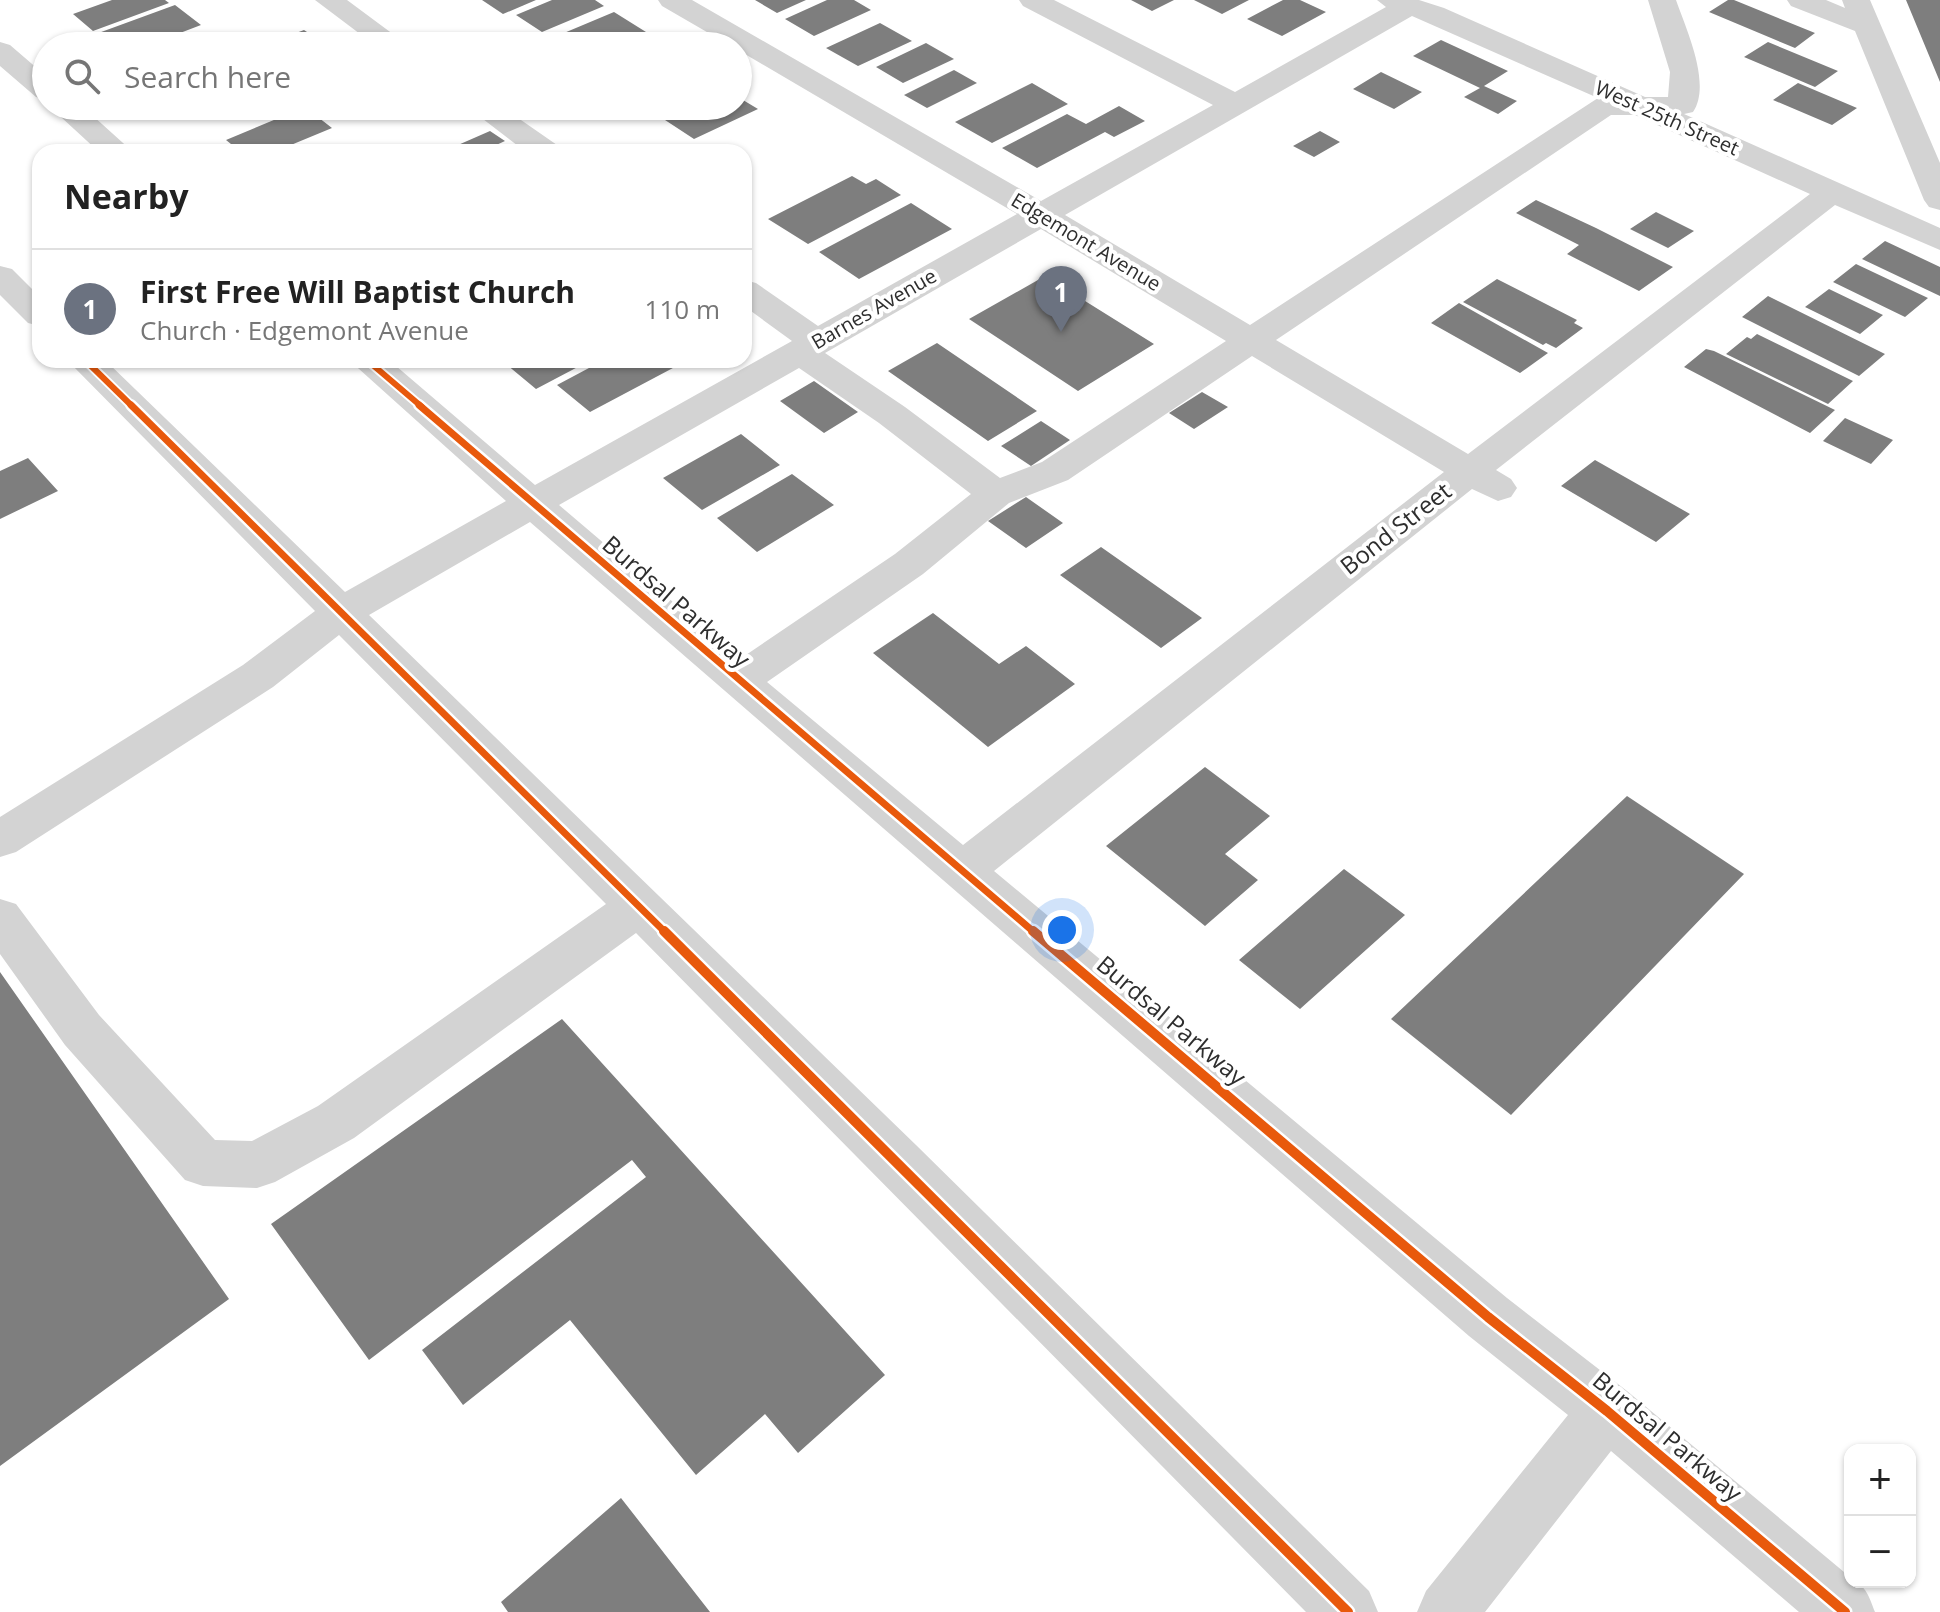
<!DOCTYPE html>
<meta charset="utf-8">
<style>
body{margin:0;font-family:"Open Sans",sans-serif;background:#f6f6f6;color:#222}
.controls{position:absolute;right:24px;bottom:24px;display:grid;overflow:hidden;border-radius:16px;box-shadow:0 2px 6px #0004}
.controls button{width:72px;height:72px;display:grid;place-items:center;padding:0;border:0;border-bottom:2px solid #e0e0e0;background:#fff;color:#222;font:40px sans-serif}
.you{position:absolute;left:1062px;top:930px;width:28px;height:28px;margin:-20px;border:6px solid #fff;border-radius:50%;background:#1a73e8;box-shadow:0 0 0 12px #1a73e833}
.badge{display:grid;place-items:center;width:52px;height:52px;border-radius:50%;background:#777;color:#fff;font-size:26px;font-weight:700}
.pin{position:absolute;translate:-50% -66px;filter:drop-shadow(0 2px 4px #0008)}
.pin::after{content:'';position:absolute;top:42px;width:28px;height:24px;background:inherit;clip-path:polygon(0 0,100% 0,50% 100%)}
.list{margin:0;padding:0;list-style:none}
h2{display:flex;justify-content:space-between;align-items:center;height:104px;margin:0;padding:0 32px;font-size:34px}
h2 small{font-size:26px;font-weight:400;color:#767676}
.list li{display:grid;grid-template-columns:52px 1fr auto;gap:24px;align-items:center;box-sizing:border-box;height:120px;padding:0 32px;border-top:2px solid #e0e0e0}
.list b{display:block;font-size:30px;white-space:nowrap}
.list p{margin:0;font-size:26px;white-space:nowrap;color:#767676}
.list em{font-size:26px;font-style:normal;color:#767676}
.icon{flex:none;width:44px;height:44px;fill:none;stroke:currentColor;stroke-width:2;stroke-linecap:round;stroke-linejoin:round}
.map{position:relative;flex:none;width:1940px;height:1612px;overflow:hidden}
.search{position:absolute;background:#fff;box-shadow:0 2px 6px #0004;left:32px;top:32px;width:720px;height:88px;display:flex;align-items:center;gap:20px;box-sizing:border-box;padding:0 28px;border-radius:44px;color:#767676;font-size:30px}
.panel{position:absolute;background:#fff;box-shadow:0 2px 6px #0004;left:32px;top:144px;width:720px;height:224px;border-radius:24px}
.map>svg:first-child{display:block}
</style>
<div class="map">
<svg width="1940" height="1612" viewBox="0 0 1940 1612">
<rect width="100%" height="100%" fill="#fff"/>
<path fill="#7e7e7e" d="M 112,0 L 165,0 L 169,3 L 93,31 L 73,14 Z
M 482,0 L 536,0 L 503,14 Z
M 552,0 L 595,0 L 604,6 L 542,32 L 516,15 Z
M 755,0 L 806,0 L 777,13 Z
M 827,0 L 854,0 L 871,10 L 814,36 L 785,19 Z
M 1131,0 L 1174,0 L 1152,11 Z
M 1194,0 L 1249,0 L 1222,14 Z
M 1283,0 L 1300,0 L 1326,12 L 1282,36 L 1247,19 Z
M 1728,0 L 1734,0 L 1815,33 L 1795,48 L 1709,12 Z
M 1906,0 L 1940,0 L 1940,82 Z
M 175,5 L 201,25 L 146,46 L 106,46 L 93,35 Z
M 614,12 L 646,32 L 612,46 L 533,46 Z
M 880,23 L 912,41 L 858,66 L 826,48 Z
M 304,30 L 316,38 L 297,46 L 281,46 L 275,41 Z
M 191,34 L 206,46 L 161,46 Z
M 649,37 L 664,46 L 628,46 Z
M 1441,40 L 1508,71 L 1484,86 L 1517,101 L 1498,114 L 1464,97 L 1480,88 L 1413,56 Z
M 1768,42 L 1838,71 L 1815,87 L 1744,57 Z
M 926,43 L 954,59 L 903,83 L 876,67 Z
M 954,70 L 977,83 L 927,108 L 904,95 Z
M 1381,72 L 1422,92 L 1394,109 L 1353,89 Z
M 1032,83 L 1068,104 L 992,143 L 955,122 Z
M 1798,83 L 1857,108 L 1832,125 L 1773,100 Z
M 738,97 L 758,109 L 694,139 L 665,120 L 695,106 L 738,106 Z
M 1119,106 L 1145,121 L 1114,137 L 1105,132 L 1037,168 L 1002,148 L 1067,114 L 1086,124 Z
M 305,107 L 332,128 L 274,152 L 241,152 L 226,140 Z
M 490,131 L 505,141 L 481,152 L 442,152 Z
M 1320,131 L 1340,142 L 1314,157 L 1293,146 Z
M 852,176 L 866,184 L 876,179 L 901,195 L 808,244 L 768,219 Z
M 1536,200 L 1596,228 L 1673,267 L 1639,291 L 1567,254 L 1579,245 L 1516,213 Z
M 911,203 L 952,229 L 859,279 L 819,252 Z
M 1656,212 L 1694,231 L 1668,248 L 1630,229 Z
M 1885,241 L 1940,267 L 1940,296 L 1862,259 Z
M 1856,264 L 1928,298 L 1905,317 L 1833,282 Z
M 1045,276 L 1154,344 L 1078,391 L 969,319 Z
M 1497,279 L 1577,320 L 1574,323 L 1583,328 L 1556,348 L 1546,343 L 1543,345 L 1463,302 Z
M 1829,289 L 1883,315 L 1860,334 L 1805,307 Z
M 1768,296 L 1885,354 L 1859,376 L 1742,317 Z
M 1459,303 L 1548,353 L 1520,373 L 1431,323 Z
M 1757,334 L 1853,381 L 1828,404 L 1726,354 L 1747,337 L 1751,339 Z
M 937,343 L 1037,411 L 988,441 L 888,371 Z
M 1706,349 L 1714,351 L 1835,410 L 1810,433 L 1684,367 Z
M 501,360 L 591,360 L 536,389 Z
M 604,360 L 688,360 L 590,412 L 557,385 Z
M 814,381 L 858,412 L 824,433 L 780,401 Z
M 1202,392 L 1228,407 L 1194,429 L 1169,413 Z
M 1845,418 L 1893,440 L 1871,464 L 1823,441 Z
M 1041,421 L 1070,440 L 1031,466 L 1001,446 Z
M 741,434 L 780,465 L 702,510 L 663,478 Z
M 28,458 L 58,491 L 0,519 L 0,471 Z
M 1595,460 L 1690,514 L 1656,542 L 1561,486 Z
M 792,474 L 834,505 L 757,552 L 717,518 Z
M 1026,497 L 1063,523 L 1026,548 L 988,521 Z
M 1101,547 L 1202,618 L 1161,648 L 1060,575 Z
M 933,613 L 999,664 L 1026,646 L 1075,684 L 988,747 L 873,653 Z
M 1205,767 L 1270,816 L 1225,854 L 1258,880 L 1205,926 L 1106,846 Z
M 1627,796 L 1744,874 L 1511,1115 L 1391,1019 Z
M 1344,869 L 1405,915 L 1300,1009 L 1239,960 Z
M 0,972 L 229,1299 L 0,1466 Z
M 562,1019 L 885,1375 L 798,1453 L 765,1414 L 696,1475 L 570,1320 L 463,1405 L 422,1350 L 646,1177 L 632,1160 L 369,1360 L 271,1224 Z
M 621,1498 L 710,1612 L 508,1612 L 501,1602 Z"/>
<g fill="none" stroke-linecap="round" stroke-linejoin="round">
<path fill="#d3d3d3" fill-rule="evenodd" d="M 315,0 L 347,0 L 409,46 L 376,46 Z
M 658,0 L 692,0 L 1041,201 L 1213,105 L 1023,6 L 1019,0 L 1054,0 L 1235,92 L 1386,7 L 1377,0 L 1419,0 L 1444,8 L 1645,97 L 1668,97 L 1670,72 L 1648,0 L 1676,0 C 1686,29 1712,84 1693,112 L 1684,114 L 1940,228 L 1940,250 L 1835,205 L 1496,470 L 1511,479 L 1517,488 L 1511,497 L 1498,501 L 1472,489 L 994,871 L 1507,1298 L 1627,1391 L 1850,1577 L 1850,1582 C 1866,1582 1870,1600 1875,1612 L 1799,1612 L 1611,1451 L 1485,1612 L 1417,1612 L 1426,1591 L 1568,1415 L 1469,1336 L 530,522 L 369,615 L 916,1145 L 1369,1591 L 1378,1612 L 1306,1612 L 636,933 L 354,1138 L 275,1182 L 257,1188 L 203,1186 L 185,1180 L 65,1045 L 0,954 L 0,899 L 16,904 L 99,1015 L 215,1140 L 252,1141 L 318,1106 L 606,904 L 339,635 L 273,687 L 16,852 L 0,857 L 0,817 L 243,665 L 315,611 L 67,360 L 105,360 L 345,592 L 506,501 L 349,360 L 389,360 L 535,485 L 792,341 L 744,306 L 744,280 L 756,283 L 818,326 L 1017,214 L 738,50 L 738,46 L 731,46 L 662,6 ZM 1412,16 L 1598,98 L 1250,325 L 1065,215 ZM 1611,115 L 1635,115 L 1810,194 L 1468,454 L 1276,340 ZM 1041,229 L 1226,341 L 1042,462 L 1000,478 L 905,407 L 825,353 ZM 1252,356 L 1444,472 L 963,845 L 767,682 L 923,574 L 1009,503 L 1068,480 ZM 799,368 L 879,423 L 971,494 L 895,554 L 740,659 L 559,505 Z
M 1787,0 L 1826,0 L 1845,8 L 1842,0 L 1870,0 L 1940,163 L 1940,210 L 1929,207 L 1924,200 L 1855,31 L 1791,6 Z
M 0,42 L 10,45 L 46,76 L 46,100 L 36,97 L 0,66 Z
M 49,106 L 82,106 L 133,152 L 99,152 Z
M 466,106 L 501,106 L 557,145 L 561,152 L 526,152 Z
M 0,266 L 12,269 L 40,297 L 40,326 L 28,323 L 0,295 Z"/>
<g stroke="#fff" stroke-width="10">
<path id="cycleway-far2" d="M 85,360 L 133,407
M 367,360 L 422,407"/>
</g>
<g stroke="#fff" stroke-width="12">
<path id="cycleway-far1" d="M 131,405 L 666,933
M 419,405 L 1035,933"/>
</g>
<g stroke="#fff" stroke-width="15">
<path id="cycleway" d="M 664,931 L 1348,1612
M 1033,931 L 1488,1317 L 1607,1411 L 1845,1612"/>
</g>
<use href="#cycleway-far2" stroke="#e8590c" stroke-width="6"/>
<use href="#cycleway-far1" stroke="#e8590c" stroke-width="7"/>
<use href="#cycleway" stroke="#e8590c" stroke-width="10"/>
</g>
<g text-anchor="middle" stroke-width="8" stroke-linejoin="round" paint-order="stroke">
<g font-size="20" fill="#2e2e2e" stroke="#fff">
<text transform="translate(1667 118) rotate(24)" y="7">West 25th Street</text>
<text transform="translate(1086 242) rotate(31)" y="7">Edgemont Avenue</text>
<text transform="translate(874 309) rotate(-30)" y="7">Barnes Avenue</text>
</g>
<g font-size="24" fill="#2e2e2e" stroke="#fff">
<text transform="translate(1396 529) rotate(-38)" y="8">Bond Street</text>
<text transform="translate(676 602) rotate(41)" y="8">Burdsal Parkway</text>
<text transform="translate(1171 1021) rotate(40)" y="8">Burdsal Parkway</text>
<text transform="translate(1667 1437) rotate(40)" y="8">Burdsal Parkway</text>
</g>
</g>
</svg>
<div class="controls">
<button>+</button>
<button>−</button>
</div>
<div class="you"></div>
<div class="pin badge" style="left:1061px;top:332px;background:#6b7280">1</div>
<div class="search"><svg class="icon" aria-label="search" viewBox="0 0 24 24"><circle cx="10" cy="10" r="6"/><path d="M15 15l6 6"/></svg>Search here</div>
<section class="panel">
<h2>Nearby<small></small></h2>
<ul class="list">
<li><span class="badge" style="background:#6b7280">1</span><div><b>First Free Will Baptist Church</b><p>Church · Edgemont Avenue</p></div><em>110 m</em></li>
</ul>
</section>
</div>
